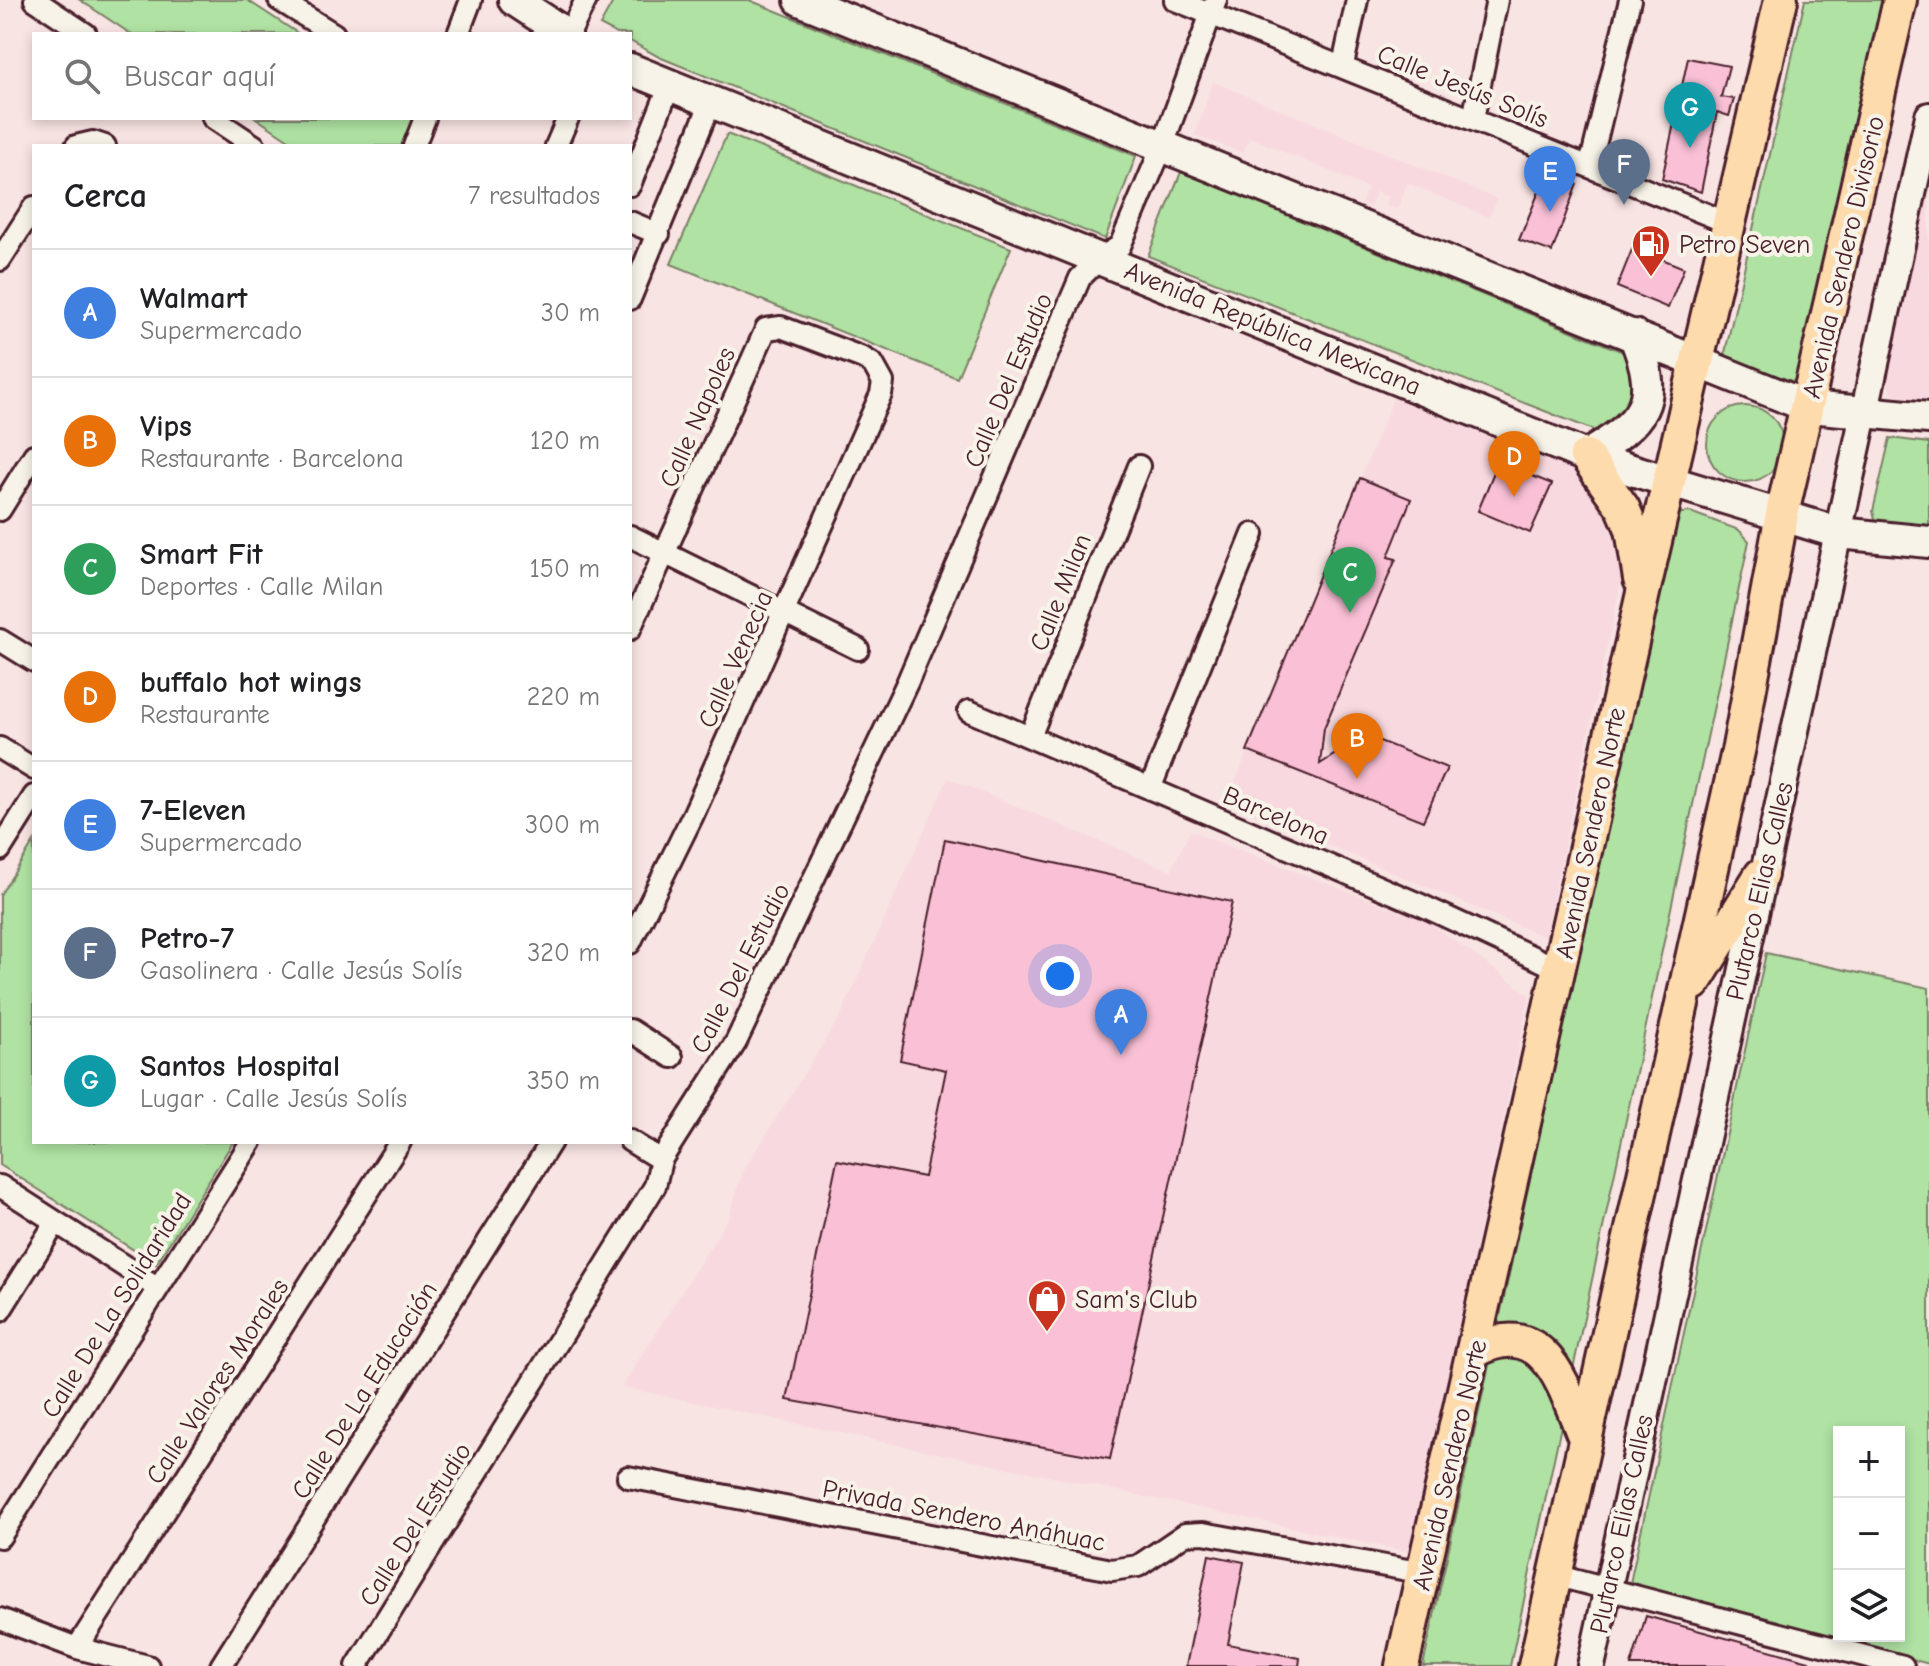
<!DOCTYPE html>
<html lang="es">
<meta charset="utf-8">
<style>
body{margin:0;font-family:"Comic Neue",sans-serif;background:#f6f6f6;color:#202124}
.controls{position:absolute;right:24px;bottom:24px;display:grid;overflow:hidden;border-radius:0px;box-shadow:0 4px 12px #0003}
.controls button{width:72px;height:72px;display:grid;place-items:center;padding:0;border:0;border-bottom:2px solid #e0e0e0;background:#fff;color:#202124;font:40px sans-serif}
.you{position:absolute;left:1060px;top:976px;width:28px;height:28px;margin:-20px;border:6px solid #fff;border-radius:50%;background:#1a73e8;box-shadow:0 0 0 12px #1a73e833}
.badge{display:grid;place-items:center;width:52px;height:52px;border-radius:50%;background:#c8321e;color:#fff;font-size:26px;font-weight:700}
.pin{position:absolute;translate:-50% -66px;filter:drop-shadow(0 2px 4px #0008)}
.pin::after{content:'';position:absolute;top:42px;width:28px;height:24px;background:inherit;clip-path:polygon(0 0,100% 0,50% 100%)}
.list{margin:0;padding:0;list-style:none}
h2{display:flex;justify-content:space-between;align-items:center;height:104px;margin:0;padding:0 32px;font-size:34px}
h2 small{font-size:26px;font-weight:400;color:#757577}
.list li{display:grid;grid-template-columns:52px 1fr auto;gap:24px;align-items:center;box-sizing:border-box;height:128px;padding:0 32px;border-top:2px solid #e0e0e0}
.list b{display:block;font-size:30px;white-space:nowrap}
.list p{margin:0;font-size:26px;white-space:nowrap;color:#757577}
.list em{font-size:26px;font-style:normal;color:#757577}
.icon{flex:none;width:44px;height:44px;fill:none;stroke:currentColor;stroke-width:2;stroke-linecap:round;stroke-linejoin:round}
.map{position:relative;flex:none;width:1929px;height:1666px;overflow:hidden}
.search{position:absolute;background:#fff;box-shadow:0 4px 12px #0003;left:32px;top:32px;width:600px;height:88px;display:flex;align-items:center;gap:20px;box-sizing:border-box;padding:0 28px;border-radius:0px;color:#757577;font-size:30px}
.panel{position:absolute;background:#fff;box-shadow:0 4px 12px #0003;left:32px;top:144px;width:600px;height:1000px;border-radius:0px}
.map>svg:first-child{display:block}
</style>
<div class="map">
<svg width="1929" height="1666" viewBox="0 0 1929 1666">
<rect width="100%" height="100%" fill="#f8e4e3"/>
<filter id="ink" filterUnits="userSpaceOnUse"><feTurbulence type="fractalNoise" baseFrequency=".0125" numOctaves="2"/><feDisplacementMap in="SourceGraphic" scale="16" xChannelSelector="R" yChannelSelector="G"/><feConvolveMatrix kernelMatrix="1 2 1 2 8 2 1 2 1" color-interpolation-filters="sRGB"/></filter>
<g filter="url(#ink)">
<path fill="#f8d9df" d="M 1213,82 L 1497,199 L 1489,217 L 1407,183 L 1398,209 L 1385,205 L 1388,197 L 1376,192 L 1370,206 L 1361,203 L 1368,188 L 1250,137 L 1243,153 L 1195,135 Z
M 1929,166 L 1929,402 L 1898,396 L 1891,392 L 1884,377 Z
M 1394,397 L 1586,472 L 1628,548 L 1545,937 L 1227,802 Z
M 948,778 L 1171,871 L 1190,831 L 1430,923 L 1530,995 L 1410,1552 L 622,1387 L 729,1217 L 742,1173 L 841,1015 Z"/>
<path fill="#afe2a3" stroke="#7c8067" stroke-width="2" fill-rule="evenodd" d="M 80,0 L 247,0 L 299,34 L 131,34 Z
M 614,0 L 749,0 L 1136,156 L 1105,239 L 659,57 L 630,41 L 630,34 L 617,34 L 600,25 Z
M 1805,0 L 1887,0 L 1797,383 L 1724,357 Z
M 256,118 L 413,118 L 401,146 L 298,146 Z
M 727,134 L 1011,248 L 957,378 L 671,264 Z
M 1181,172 L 1633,356 L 1637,403 L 1601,433 L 1148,256 Z
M1707 444a38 38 0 1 1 76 0a38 38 0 1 1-76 0Z
M 1890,438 L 1929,443 L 1929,528 L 1875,519 L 1873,511 Z
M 1690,512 L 1739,530 L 1749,541 L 1510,1666 L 1423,1666 L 1676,514 Z
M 34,842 L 34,1142 L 233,1142 L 156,1264 L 0,1165 L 0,895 Z
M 1766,953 L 1929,988 L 1929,1664 L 1630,1583 ZM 1839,1432 L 1899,1432 L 1899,1636 L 1839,1636 Z"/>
<path fill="#f9c0d6" stroke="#4a1f2b" stroke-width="2" d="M 1688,58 L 1729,66 L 1721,97 L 1734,99 L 1729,116 L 1717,112 L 1701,192 L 1662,179 Z
M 1547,172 L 1577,184 L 1552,252 L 1519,240 Z
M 1633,247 L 1684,268 L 1668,308 L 1617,287 Z
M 1498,462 L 1552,484 L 1530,533 L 1478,511 Z
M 1360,478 L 1411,499 L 1388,557 L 1396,559 L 1324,728 L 1320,764 L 1365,735 L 1447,768 L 1423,821 L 1247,751 Z
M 945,839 L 1232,902 L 1110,1459 L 787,1400 L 837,1160 L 924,1177 L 946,1070 L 900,1060 Z
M 1209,1555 L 1244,1562 L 1228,1644 L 1300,1658 L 1299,1666 L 1186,1666 Z
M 1646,1616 L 1809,1661 L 1808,1666 L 1631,1666 Z"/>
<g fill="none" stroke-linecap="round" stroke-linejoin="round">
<g stroke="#4a1f2b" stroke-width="26">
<path id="minor" d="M 35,0 L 86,34
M 279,0 L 334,34
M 1175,0 L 1731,224
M 458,34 L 471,0
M 569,34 L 586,0
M 1343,65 L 1357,0
M 213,118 L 255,146
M 1473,119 L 1497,0
M 76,146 L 93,142 L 105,146
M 414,146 L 425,118
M 556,146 L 568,118
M 1590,166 L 1630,0
M 630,185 L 669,87
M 630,222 L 659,234
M 0,260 L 34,207
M 630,299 L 711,102
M 0,510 L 34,455
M 630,536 L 858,649
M 630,629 L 766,329 L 781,327 L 863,358 L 873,364 L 883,382 L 881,394 L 693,815 L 630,943
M 0,640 L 34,661
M 969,711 L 1421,905 L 1561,970
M 1030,737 L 1139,466
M 0,748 L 34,769
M 1150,789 L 1253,534
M 0,850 L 34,796
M 630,1030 L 672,1057
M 630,1141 L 661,1160
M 0,1186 L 158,1288
M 0,1311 L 56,1222
M 628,1477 L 1112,1570 L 1138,1566 L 1185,1534 L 1203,1533 L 1424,1573
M 0,1537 L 251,1142
M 1554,1575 L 1903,1666
M 0,1619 L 77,1648 L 148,1666
M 77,1648 L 400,1142
M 221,1666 L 551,1142
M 357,1666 L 655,1186 L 661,1160 L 736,1042 L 907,683 L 1080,278 L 1100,258 L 1120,246 L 1162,147 L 1216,0"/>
</g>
<g stroke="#4a1f2b" stroke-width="32">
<path id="tertiary" d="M 1591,1666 L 1929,116"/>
</g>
<g stroke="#4a1f2b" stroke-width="36">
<path id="secondary" d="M 514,0 L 566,34
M 800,0 L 1809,407 L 1929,418
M 630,69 L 1586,456 L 1839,533 L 1929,542
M 1586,456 C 1643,422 1663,403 1634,335"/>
</g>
<g stroke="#4a1f2b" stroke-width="38">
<path id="primary" d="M 1586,456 L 1623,508 L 1632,529 L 1640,579
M 1694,983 L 1761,875
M 1475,1351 C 1545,1314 1563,1385 1584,1436
M 1402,1666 L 1643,593 L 1781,0
M 1535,1666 L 1739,747 L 1782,514 L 1900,0"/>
</g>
<use href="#minor" stroke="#f7f3e8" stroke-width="20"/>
<use href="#tertiary" stroke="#f7f3e8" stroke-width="26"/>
<use href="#secondary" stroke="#f7f3e8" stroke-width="30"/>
<use href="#primary" stroke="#fedbac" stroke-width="32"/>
</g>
</g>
<defs>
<g id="fuel-pin" transform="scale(2)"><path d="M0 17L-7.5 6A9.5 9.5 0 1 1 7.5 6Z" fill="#c8321e" stroke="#f7f3e8"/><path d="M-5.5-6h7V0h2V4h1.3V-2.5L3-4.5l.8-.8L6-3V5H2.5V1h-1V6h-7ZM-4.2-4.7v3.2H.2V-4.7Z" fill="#fff"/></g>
<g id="shop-pin" transform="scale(2)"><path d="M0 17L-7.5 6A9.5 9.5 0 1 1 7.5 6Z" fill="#c8321e" stroke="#f7f3e8"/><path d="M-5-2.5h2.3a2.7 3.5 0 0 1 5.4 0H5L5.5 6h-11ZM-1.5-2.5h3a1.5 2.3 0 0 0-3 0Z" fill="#fff"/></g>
</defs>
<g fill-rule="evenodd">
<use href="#fuel-pin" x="1651" y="244"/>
<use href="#shop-pin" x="1047" y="1299"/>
</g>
<g text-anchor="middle" stroke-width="8" stroke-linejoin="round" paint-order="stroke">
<g font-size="26" fill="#4a1f2b" stroke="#f7f3e8">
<text transform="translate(1463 86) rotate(22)" y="9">Calle Jesús Solís</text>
<text transform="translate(1843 257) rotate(-77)" y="9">Avenida Sendero Divisorio</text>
<text transform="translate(1273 328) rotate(22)" y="9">Avenida República Mexicana</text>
<text transform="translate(1008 380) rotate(-67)" y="9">Calle Del Estudio</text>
<text transform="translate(697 417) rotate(-66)" y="9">Calle Napoles</text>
<text transform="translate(1060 592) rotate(-68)" y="9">Calle Milan</text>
<text transform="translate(735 659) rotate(-66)" y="9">Calle Venecia</text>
<text transform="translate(1276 815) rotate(23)" y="9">Barcelona</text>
<text transform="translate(1590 833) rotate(-78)" y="9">Avenida Sendero Norte</text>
<text transform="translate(1759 891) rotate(-77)" y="9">Plutarco Elias Calles</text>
<text transform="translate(740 968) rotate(-63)" y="9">Calle Del Estudio</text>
<text transform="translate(116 1305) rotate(-58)" y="9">Calle De La Solidaridad</text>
<text transform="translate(217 1381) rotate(-57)" y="9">Calle Valores Morales</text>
<text transform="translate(364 1390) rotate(-58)" y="9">Calle De La Educación</text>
<text transform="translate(1449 1465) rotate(-77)" y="9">Avenida Sendero Norte</text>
<text transform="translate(964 1515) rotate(11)" y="9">Privada Sendero Anáhuac</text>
<text transform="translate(415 1524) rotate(-58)" y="9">Calle Del Estudio</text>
<text transform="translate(1621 1524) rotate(-78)" y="9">Plutarco Elias Calles</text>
</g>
<g font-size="26" fill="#4a1f2b" stroke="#f7f3e8" text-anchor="start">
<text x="1679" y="253">Petro Seven</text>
<text x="1075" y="1308">Sam's Club</text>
</g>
</g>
</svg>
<div class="controls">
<button>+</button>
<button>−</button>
<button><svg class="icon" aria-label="layers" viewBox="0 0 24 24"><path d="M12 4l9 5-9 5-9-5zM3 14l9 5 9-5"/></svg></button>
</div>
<div class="you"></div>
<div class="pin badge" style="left:1121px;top:1055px;background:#3f7fe0">A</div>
<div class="pin badge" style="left:1357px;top:779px;background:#e8710a">B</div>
<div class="pin badge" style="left:1350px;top:613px;background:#2e9e5b">C</div>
<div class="pin badge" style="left:1514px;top:497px;background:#e8710a">D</div>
<div class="pin badge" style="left:1550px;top:212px;background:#3f7fe0">E</div>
<div class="pin badge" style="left:1624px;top:205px;background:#5c6f8a">F</div>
<div class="pin badge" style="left:1690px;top:148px;background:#0f9aa8">G</div>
<div class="search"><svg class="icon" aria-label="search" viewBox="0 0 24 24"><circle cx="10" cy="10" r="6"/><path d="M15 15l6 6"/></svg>Buscar aquí</div>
<section class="panel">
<h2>Cerca<small>7 resultados</small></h2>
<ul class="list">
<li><span class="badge" style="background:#3f7fe0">A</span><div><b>Walmart</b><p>Supermercado</p></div><em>30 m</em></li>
<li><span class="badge" style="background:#e8710a">B</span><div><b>Vips</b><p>Restaurante · Barcelona</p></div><em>120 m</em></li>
<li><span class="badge" style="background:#2e9e5b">C</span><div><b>Smart Fit</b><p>Deportes · Calle Milan</p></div><em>150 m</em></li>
<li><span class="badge" style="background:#e8710a">D</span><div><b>buffalo hot wings</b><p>Restaurante</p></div><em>220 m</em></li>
<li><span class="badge" style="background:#3f7fe0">E</span><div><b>7-Eleven</b><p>Supermercado</p></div><em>300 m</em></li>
<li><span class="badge" style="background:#5c6f8a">F</span><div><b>Petro-7</b><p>Gasolinera · Calle Jesús Solís</p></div><em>320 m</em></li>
<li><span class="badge" style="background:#0f9aa8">G</span><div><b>Santos Hospital</b><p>Lugar · Calle Jesús Solís</p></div><em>350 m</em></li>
</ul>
</section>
</div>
